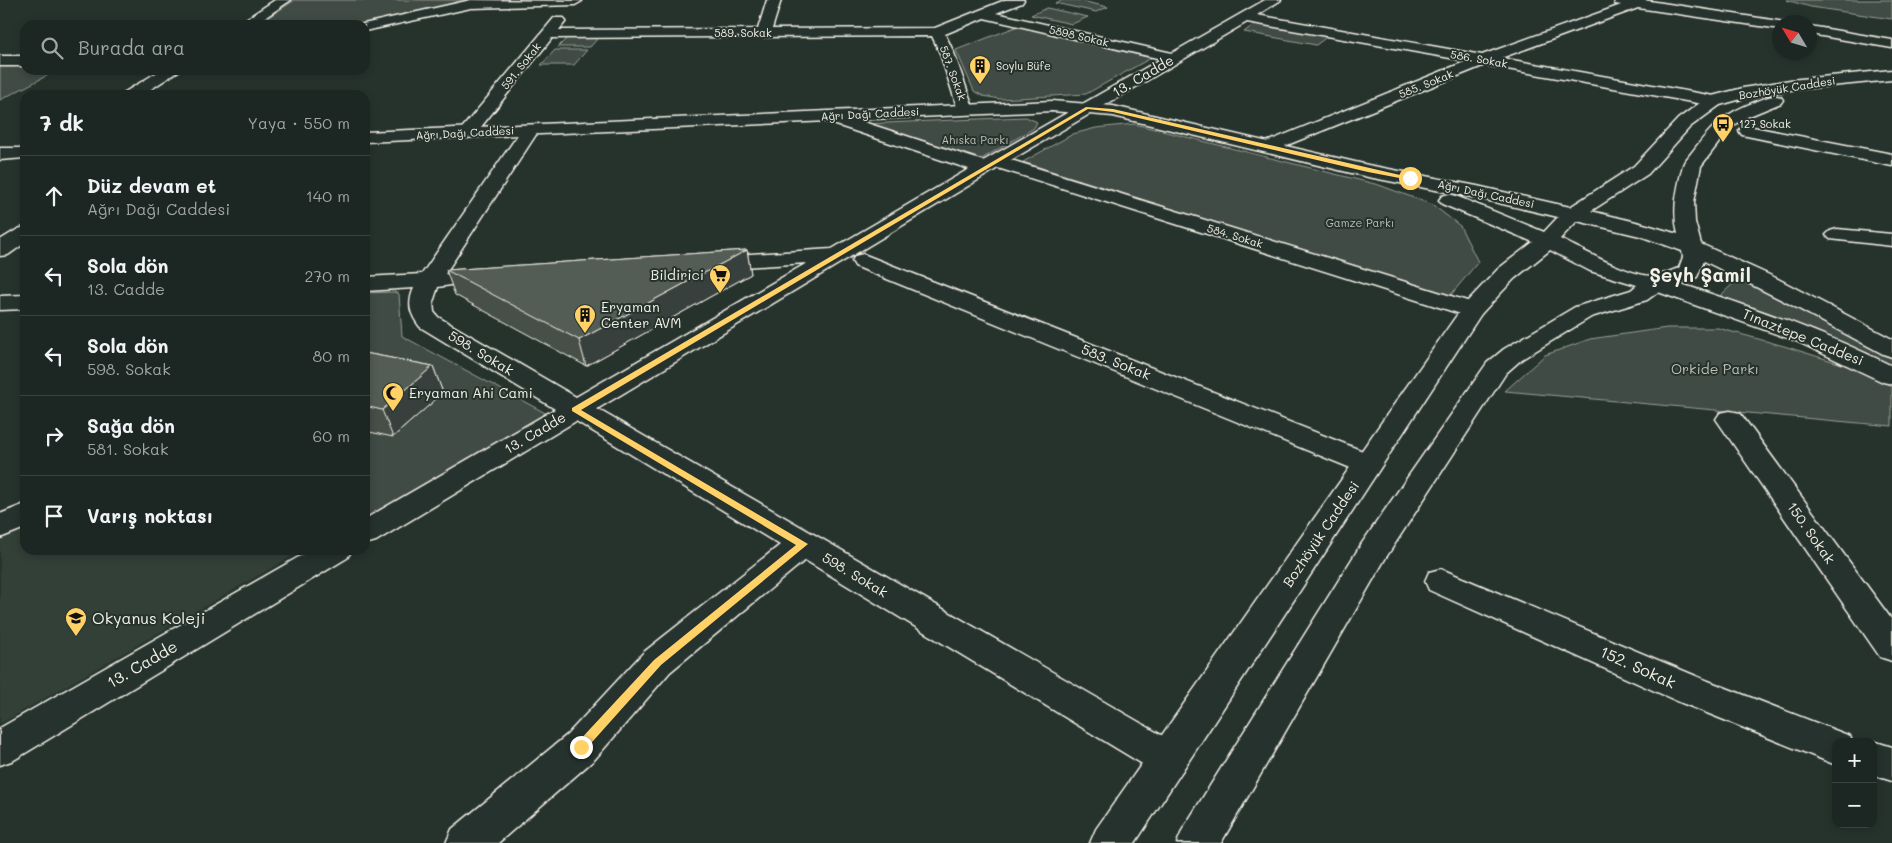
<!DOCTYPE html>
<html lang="tr">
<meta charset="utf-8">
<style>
body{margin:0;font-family:Mali,sans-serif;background:#29322f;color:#f1f3f6}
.controls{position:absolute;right:15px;bottom:15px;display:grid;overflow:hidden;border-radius:10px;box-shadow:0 2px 8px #0003}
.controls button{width:45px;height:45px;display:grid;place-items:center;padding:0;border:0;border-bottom:1px solid #3a4340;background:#1c2622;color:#f1f3f6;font:25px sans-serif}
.compass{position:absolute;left:1772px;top:15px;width:45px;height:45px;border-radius:50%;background:#1c2622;box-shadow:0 2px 8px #0003;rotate:308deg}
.stop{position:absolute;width:15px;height:15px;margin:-11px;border:4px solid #ffd166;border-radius:50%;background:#fff}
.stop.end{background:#ffd166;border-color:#fff;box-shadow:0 1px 5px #0008}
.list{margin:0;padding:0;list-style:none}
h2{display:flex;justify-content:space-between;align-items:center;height:65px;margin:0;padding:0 20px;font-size:21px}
h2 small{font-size:16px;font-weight:400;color:#a0a5a5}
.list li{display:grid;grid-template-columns:32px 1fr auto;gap:15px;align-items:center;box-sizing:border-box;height:80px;padding:0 20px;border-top:1px solid #3a4340}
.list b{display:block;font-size:19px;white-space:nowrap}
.list p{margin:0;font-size:16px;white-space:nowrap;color:#a0a5a5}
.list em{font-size:16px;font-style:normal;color:#a0a5a5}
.icon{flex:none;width:28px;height:28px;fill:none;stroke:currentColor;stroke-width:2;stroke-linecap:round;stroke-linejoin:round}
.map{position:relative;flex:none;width:1892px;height:843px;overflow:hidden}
.search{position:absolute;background:#1c2622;box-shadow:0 2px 8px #0003;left:20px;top:20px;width:350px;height:55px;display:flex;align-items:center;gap:12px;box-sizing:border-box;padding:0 18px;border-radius:15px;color:#a0a5a5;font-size:19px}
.panel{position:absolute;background:#1c2622;box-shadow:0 2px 8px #0003;left:20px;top:90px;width:350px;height:465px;border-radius:15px}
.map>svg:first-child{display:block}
</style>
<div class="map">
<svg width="1892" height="843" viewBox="0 0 1892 843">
<rect width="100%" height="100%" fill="#26332d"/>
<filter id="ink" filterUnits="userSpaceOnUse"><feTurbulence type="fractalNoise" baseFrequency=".02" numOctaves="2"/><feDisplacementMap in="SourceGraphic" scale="10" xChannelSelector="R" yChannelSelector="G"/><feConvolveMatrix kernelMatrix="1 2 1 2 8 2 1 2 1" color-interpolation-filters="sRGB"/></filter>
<g filter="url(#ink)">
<path fill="#333f39" d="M 25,528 L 25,550 L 303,550 L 0,724 L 0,540 Z"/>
<path fill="#414b45" stroke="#9a9e96" d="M 295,0 L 553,0 L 473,1 L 365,25 L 256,25 Z
M 1063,0 L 1076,0 L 1108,7 L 1096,12 L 1055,3 Z
M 1786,0 L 1892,0 L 1892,19 L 1811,7 Z
M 1047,8 L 1088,17 L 1072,24 L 1031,15 Z
M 1256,23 L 1328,36 L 1316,45 L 1244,32 Z
M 1018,26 L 1151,58 L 1086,94 L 1000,99 L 983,96 L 974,91 L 956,50 Z
M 567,38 L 598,38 L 590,47 L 558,47 Z
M 555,50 L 587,50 L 574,65 L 541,65 Z
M 0,63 L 25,63 L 25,70 L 58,70 L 0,100 Z
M 1026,117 L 1037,122 L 1034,128 L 978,161 L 862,124 Z
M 1134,124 L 1379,185 L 1433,205 L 1460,226 L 1478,262 L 1450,296 L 1023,162 L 1073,134 L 1096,128 Z
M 1738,279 L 1892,356 L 1892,366 L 1818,333 L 1719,297 Z
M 394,292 L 399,294 L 402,336 L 549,415 L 365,520 L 365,293 Z
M 1667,328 L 1718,328 L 1784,346 L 1851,367 L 1892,386 L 1892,426 L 1505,391 L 1545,355 L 1590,339 Z"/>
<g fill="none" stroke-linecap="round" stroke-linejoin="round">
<g stroke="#f4f1e8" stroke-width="3">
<path id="minor" d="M 275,0 L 291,0 L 254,25 L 237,25 Z
M 471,0 L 582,1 L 575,5 L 471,8 L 365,31 L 365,25 L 359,25 Z
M 767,0 L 781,0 L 772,29 L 935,28 L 1005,0 L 1024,0 L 1022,3 L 996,13 L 1172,53 L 1265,0 L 1281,0 L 1257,15 L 1482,55 L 1621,5 L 1615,4 L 1614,0 L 1643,0 L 1785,22 L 1780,22 L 1780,29 L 1638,8 L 1501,58 L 1714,96 L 1720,97 L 1722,101 L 1720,105 L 1714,106 L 1485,65 L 1270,152 L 1264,151 L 1261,147 L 1264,143 L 1467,61 L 1247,22 L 1011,160 L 1480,305 L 1484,310 L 1480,315 L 1472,317 L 1464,315 L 998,168 L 597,409 L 1182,747 L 1188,759 L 1182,771 L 1168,776 L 1154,771 L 805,560 L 670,672 L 595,759 L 498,843 L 446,843 L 452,829 L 567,735 L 644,652 L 780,545 L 576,421 L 376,541 L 365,544 L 365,519 L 555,409 L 420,327 C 410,314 407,304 414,288 L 365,291 L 365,277 L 422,274 L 524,126 L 530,125 L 536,126 L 539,130 L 445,274 L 451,275 L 454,280 L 451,285 L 438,287 L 433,302 L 434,312 L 438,317 L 576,397 L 807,263 L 711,269 L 703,267 L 700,262 L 703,257 L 832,249 L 969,169 L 821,120 L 818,116 L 821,112 L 833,112 L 983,161 L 1161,59 L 984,18 L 945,34 L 954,53 L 974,110 L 972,114 L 960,114 L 958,110 L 940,53 L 932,36 L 552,38 L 473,137 L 467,138 L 461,137 L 458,133 L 554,18 L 564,18 L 566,21 L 559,30 L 758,29 Z
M 1810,26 L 1892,40 L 1892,48 L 1810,34 Z
M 0,56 L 25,56 L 25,66 L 0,66 Z
M 161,70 L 180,70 L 142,95 L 123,95 L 125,92 Z
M 1748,126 L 1892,154 L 1892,166 L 1742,135 L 1739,131 L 1742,127 Z
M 25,227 L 25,243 L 8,255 L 0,256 L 0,240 L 18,229 Z
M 1837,229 L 1892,234 L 1892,246 L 1830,239 L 1826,235 L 1830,231 Z
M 863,254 L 1378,457 L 1382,464 L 1378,471 L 1368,473 L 1358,471 L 855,266 L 852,261 L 855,256 Z
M 25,295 L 25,309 L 0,310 L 0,296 Z
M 1730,411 L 1740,413 L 1892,620 L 1892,661 L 1880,657 L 1716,419 L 1720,413 Z
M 25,504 L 25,528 L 0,538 L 0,514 Z
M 311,550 L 352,550 L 347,558 L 14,760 L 0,765 L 0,728 Z
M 1441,569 L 1703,679 L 1850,736 L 1852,742 L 1836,742 L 1836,765 L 1677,701 L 1429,590 L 1425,581 L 1429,572 Z
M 1873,741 L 1892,747 L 1892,781 L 1873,775 L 1873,742 L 1871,742 Z"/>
</g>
<g stroke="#f4f1e8" stroke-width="3">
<path id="major" d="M 1892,70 L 1892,80 L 1790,90 L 1745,98 L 1720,105 L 1690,127 L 1648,174 L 1591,211 L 1640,223 L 1678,234 C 1672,210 1677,189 1683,165 L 1685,161 C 1710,130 1716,117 1755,102 C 1764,99 1772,94 1781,97 L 1783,100 L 1781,103 L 1747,117 L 1730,128 L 1701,166 L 1694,202 L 1695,222 L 1701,244 L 1776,278 L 1892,339 L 1892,357 L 1883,354 L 1784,301 L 1704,261 L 1697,277 L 1678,283 C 1751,307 1823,331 1892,366 L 1892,384 L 1883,382 L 1796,341 L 1658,292 L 1647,300 L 1591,317 L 1522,359 L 1506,373 L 1385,559 L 1221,843 L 1177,843 L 1183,829 L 1362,543 L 1487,363 L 1504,349 L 1575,307 L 1631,290 L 1637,285 L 1590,271 L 1550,250 L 1514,279 L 1481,314 L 1135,843 L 1090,843 L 1096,829 L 1464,305 L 1498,269 L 1533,242 L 1442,204 L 1439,200 L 1442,196 L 1449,194 L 1456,196 L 1544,232 L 1558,217 L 1477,198 L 1368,177 L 1113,116 L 1052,111 L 365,142 L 365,132 L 1052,101 L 1113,106 L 1368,165 L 1477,186 L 1570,207 L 1634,166 L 1678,119 L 1708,97 L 1743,88 L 1790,80 ZM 1577,221 L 1640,236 L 1682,251 L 1683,257 L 1679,268 C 1672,270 1661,276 1653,276 C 1629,276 1583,250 1560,239 Z
M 0,148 L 25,148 L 25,158 L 0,160 Z"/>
</g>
<use href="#minor" fill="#26332d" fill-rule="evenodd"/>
<use href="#major" fill="#26332d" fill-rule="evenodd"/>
</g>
<path fill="#474f49" stroke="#f4f1e8" d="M 747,250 L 751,274 L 586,366 L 455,295 L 446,270 Z
M 365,353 L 433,366 L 443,393 L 393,437 L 365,431 Z"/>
<path fill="#39403c" stroke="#f4f1e8" d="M 747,250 L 751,274 L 586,366 L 579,340 Z
M 433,366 L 443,393 L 393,437 L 382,410 Z"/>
<path fill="#525c55" stroke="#f4f1e8" d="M 747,250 L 579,340 L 446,270 Z
M 365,353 L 433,366 L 382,410 L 365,406 Z"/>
</g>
<path fill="#ffd166" d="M 1086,107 L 1113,109 L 1413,178 L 1410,180 L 1368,172 L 1113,112 L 1088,109 L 581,410 L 808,544 L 661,665 L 585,750 L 577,750 L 575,747 L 577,743 L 654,660 L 796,545 L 572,411 L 572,408 Z"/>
<defs>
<g id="building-pin" transform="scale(1.125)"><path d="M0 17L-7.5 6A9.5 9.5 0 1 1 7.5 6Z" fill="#ffd166" stroke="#26332d"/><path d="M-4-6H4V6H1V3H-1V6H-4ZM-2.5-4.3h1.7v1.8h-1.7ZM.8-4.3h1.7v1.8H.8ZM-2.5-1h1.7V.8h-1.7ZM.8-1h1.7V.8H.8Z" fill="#111"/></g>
<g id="bus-pin" transform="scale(1.125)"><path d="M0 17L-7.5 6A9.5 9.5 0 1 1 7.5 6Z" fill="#ffd166" stroke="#26332d"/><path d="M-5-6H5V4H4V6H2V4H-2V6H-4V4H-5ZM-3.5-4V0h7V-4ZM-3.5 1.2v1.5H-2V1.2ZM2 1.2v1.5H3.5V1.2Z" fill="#111"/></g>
<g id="supermarket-pin" transform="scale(1.125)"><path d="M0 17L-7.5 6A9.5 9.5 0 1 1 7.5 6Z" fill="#ffd166" stroke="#26332d"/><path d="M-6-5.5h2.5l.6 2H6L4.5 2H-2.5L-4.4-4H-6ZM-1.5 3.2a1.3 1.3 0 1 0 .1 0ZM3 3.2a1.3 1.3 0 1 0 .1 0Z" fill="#111"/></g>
<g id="mosque-pin" transform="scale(1.125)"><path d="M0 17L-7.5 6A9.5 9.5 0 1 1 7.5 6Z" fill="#ffd166" stroke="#26332d"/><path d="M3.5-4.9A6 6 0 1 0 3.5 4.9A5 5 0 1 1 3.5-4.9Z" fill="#111"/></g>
<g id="school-pin" transform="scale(1.125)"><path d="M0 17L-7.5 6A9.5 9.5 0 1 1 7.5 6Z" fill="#ffd166" stroke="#26332d"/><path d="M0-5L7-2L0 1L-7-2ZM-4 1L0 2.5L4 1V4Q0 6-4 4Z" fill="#111"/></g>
</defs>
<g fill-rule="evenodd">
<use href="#building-pin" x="980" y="66"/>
<use href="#bus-pin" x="1723" y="124"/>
<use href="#supermarket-pin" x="720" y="275"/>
<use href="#building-pin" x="585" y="315"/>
<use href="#mosque-pin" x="393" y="393"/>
<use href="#school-pin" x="76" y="618"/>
</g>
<g text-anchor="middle" stroke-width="4" stroke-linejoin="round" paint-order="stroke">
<g font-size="11" fill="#f4f1e8" stroke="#26332d">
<text x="743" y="37">589. Sokak</text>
<text transform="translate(1079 36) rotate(13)" y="4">5898 Sokak</text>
<text transform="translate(1479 59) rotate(10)" y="4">586. Sokak</text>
<text transform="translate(521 66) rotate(-51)" y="4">591. Sokak</text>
<text transform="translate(953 73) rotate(70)" y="4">587. Sokak</text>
<text transform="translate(1426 84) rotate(-22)" y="4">585. Sokak</text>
<text transform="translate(1787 88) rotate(-9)" y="4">Bozhöyük Caddesi</text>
<text transform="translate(870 114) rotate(-3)" y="4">Ağrı Dağı Caddesi</text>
<text transform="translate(465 133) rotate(-3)" y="4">Ağrı Dağı Caddesi</text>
<text transform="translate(1486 194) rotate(12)" y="4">Ağrı Dağı Caddesi</text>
<text transform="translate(1235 236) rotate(17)" y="4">584. Sokak</text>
</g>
<g font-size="11" fill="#f4f1e8" stroke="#26332d" text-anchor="start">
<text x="996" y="70">Soylu Büfe</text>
<text x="1739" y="128">127 Sokak</text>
</g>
<g font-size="11" fill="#bebfb7" stroke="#26332d">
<text x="975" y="144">Ahıska Parkı</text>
<text x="1360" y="227">Gamze Parkı</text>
</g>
<g font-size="14" fill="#f4f1e8" stroke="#26332d">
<text transform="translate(1143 76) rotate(-30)" y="5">13. Cadde</text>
<text transform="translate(1803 337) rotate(22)" y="5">Tınaztepe Caddesi</text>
<text transform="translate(481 353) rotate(31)" y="5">598. Sokak</text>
<text transform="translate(1116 362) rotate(22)" y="5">583. Sokak</text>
<text transform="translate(535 433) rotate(-30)" y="5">13. Cadde</text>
<text transform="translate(1811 533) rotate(55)" y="5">150. Sokak</text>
<text transform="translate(1321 534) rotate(-56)" y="5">Bozhöyük Caddesi</text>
<text transform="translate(855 575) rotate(31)" y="5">598. Sokak</text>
</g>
<g font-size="14" fill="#f4f1e8" stroke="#26332d" text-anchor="start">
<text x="704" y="280" text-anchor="end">Bildirici</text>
<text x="601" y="312">Eryaman<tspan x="601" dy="16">Center AVM</tspan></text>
<text x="409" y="398">Eryaman Ahi Cami</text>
</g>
<g font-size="14" fill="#bebfb7" stroke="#26332d">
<text x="1715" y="374">Orkide Parkı</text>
</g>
<g font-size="16" fill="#f4f1e8" stroke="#26332d" text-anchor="start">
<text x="92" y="624">Okyanus Koleji</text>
</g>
<g font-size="16" fill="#f4f1e8" stroke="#26332d">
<text transform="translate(142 664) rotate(-30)" y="6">13. Cadde</text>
<text transform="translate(1638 667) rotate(24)" y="6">152. Sokak</text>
</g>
<g font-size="19" font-weight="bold" fill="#f4f1e8" stroke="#26332d">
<text x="1700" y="282">Şeyh Şamil</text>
</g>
</g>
</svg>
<div class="controls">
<button>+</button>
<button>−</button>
</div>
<svg class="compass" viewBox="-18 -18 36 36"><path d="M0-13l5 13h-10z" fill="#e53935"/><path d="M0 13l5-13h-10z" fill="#a0a5a5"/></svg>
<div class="stop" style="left:1410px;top:178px"></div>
<div class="stop end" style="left:581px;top:747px"></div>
<div class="search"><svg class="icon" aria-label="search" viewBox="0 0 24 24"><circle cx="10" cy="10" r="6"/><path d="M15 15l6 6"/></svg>Burada ara</div>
<section class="panel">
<h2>7 dk<small>Yaya · 550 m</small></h2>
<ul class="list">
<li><svg class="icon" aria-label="ahead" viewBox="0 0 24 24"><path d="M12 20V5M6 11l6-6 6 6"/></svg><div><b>Düz devam et</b><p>Ağrı Dağı Caddesi</p></div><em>140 m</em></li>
<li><svg class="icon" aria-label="left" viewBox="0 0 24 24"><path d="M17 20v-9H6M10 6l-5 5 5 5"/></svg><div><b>Sola dön</b><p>13. Cadde</p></div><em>270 m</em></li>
<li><svg class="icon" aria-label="left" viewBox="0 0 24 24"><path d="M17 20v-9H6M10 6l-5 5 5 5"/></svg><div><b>Sola dön</b><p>598. Sokak</p></div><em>80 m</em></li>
<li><svg class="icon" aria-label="right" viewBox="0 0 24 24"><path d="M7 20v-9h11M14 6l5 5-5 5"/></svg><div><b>Sağa dön</b><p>581. Sokak</p></div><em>60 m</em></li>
<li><svg class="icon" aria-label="arrive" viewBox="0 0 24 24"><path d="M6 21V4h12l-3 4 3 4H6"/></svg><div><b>Varış noktası</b></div></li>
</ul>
</section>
</div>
